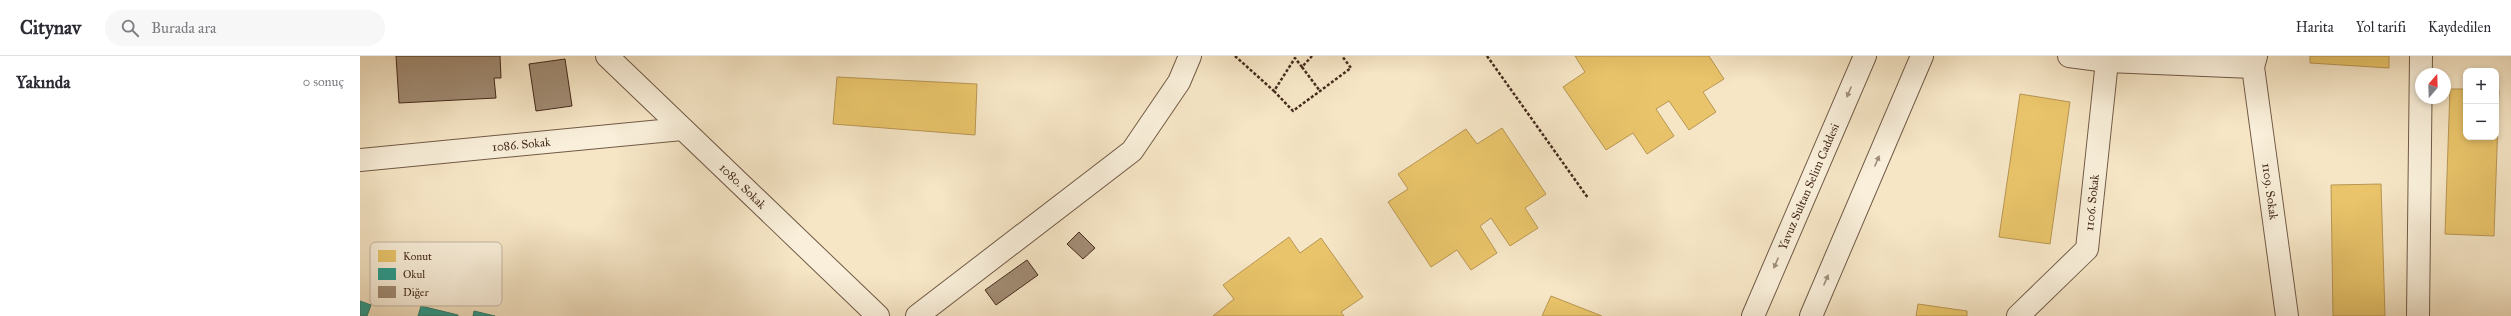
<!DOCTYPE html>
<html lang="tr">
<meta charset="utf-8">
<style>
body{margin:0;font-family:"IM FELL Great Primer",serif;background:#f7f7f7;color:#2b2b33}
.controls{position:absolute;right:12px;top:12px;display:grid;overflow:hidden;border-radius:8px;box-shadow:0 2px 6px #0003}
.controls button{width:36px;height:36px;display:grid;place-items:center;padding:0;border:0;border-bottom:1px solid #e1e1e2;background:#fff;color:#2b2b33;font:20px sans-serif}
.compass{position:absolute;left:2055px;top:12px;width:36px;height:36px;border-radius:50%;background:#fff;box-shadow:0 2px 6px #0003;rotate:19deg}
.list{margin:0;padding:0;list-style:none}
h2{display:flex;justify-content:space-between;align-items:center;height:52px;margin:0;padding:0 16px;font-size:17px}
h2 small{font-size:13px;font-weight:400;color:#7c7c81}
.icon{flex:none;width:22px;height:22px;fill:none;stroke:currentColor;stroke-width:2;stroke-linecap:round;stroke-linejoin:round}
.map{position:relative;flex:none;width:2151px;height:260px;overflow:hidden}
header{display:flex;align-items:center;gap:24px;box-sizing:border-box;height:56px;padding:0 20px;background:#fff;border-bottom:1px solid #e1e1e2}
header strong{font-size:19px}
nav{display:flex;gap:22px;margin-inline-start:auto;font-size:14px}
.search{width:280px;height:36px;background:#f7f7f7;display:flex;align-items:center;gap:10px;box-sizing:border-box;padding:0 14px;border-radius:22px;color:#7c7c81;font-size:15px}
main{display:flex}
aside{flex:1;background:#fff}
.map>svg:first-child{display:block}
</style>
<header>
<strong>Citynav</strong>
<div class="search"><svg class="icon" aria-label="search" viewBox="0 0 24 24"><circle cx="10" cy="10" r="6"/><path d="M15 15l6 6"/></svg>Burada ara</div>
<nav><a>Harita</a><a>Yol tarifi</a><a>Kaydedilen</a></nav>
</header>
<main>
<aside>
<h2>Yakında<small>0 sonuç</small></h2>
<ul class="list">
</ul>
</aside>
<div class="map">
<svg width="2151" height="260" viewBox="0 0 2151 260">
<rect width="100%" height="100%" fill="#f6e6c6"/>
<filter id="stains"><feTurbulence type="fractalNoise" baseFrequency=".005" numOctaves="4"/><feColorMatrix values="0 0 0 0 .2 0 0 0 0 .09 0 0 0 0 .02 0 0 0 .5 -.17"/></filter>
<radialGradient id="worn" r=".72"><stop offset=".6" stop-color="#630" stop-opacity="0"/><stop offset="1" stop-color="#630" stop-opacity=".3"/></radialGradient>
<path fill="#e9c46a" stroke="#b89653" d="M 1215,0 L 1349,0 L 1364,23 L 1343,36 L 1356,56 L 1329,74 L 1309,45 L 1296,53 L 1314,80 L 1287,98 L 1273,77 L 1246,94 L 1203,31 L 1225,16 Z
M 1950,0 L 2029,0 L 2029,12 L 1950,7 Z
M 477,21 L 617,28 L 615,79 L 473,68 Z
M 2090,33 L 2106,33 L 2106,81 L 2136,81 L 2136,34 L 2139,34 L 2134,180 L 2085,178 Z
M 1660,38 L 1710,46 L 1690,188 L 1639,181 Z
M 1142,72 L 1186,138 L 1165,152 L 1178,172 L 1150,190 L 1131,162 L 1120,170 L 1137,197 L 1111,214 L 1097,194 L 1071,211 L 1028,146 L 1048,133 L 1038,118 L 1106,73 L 1117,88 Z
M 2021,128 L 2025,260 L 1973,260 L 1971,129 Z
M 929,181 L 940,197 L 961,182 L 1003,241 L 981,256 L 984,260 L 853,260 L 874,243 L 863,229 Z
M 1191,240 L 1242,260 L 1182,260 Z
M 1558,248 L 1607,255 L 1607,260 L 1556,260 Z"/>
<path fill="#2a9d8f" stroke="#327b6c" d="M 0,245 L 11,249 L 7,260 L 0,260 Z
M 61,250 L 98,259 L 98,260 L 58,260 Z
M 114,255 L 135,260 L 113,260 Z"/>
<path fill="#a18c74" stroke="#452b1c" d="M 36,0 L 140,0 L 141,22 L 134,22 L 136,42 L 39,47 Z
M 205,3 L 212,50 L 176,55 L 169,8 Z
M 719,176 L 735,192 L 723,203 L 707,188 Z
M 667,204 L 678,219 L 636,249 L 625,234 Z"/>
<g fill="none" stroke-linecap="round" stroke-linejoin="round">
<g stroke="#715a46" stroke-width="24">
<g id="minor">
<path id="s1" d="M 247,0 L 518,260"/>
<path d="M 1709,0 L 1747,5 L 1893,11"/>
<path id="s2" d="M 1896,0 L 1893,11 L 1927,260"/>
<path id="s3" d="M 0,104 L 322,73"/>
<path d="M 557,260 L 772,95 L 819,26 L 830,0"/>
<path id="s4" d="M 1658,260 L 1727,193 L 1747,5"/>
<path d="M 2058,260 L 2061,0"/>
</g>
</g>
<g stroke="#715a46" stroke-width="24">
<g id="tertiary">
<path id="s5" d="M 1393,260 L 1505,0"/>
<path d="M 1451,260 L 1562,0"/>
</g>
</g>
<path stroke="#452b1c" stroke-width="2.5" stroke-dasharray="3 2" stroke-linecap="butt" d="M 875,0 L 914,35 L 935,2 L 942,11 L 952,0
M 1127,0 L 1228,142
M 942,11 L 960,35
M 914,35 L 933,55 L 991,12 L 982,0"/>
<use href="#minor" stroke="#f9efda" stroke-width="22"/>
<use href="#tertiary" stroke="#f9efda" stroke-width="22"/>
</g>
<defs><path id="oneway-solid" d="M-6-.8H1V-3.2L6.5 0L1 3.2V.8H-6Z"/></defs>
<g fill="#9f8d7b">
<use href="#oneway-solid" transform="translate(1489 36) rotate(113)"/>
<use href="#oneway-solid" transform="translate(1517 105) rotate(-67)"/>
<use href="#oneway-solid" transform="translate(1416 207) rotate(113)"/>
<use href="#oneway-solid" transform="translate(1466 224) rotate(-67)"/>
</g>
<g text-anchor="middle" stroke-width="4" stroke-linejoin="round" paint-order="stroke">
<g font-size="12" fill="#452b1c" stroke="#f9efda">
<text dy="4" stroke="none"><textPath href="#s3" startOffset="162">1086. Sokak</textPath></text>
<text dy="4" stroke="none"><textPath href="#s1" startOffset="188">1080. Sokak</textPath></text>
<text dy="4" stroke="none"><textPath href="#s5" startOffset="141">Yavuz Sultan Selim Caddesi</textPath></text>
<text dy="4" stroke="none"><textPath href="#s2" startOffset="137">1109. Sokak</textPath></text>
<text dy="4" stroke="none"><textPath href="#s4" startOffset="143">1106. Sokak</textPath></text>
</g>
</g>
<rect x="10" y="186" width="132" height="64" rx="6" fill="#f9efda" stroke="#c3b4a1" stroke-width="1"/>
<rect x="18" y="194" width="18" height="12" fill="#e9c46a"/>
<rect x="18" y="212" width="18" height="12" fill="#2a9d8f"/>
<rect x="18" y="230" width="18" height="12" fill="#a18c74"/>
<g font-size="11" fill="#452b1c">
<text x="43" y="204">Konut</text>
<text x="43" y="222">Okul</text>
<text x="43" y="240">Diğer</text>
</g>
<rect width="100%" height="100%" filter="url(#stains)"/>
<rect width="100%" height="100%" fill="url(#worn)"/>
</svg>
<div class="controls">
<button>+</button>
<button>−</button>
</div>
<svg class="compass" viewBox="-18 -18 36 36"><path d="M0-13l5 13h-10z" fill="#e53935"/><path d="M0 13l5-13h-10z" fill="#7c7c81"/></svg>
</div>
</main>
